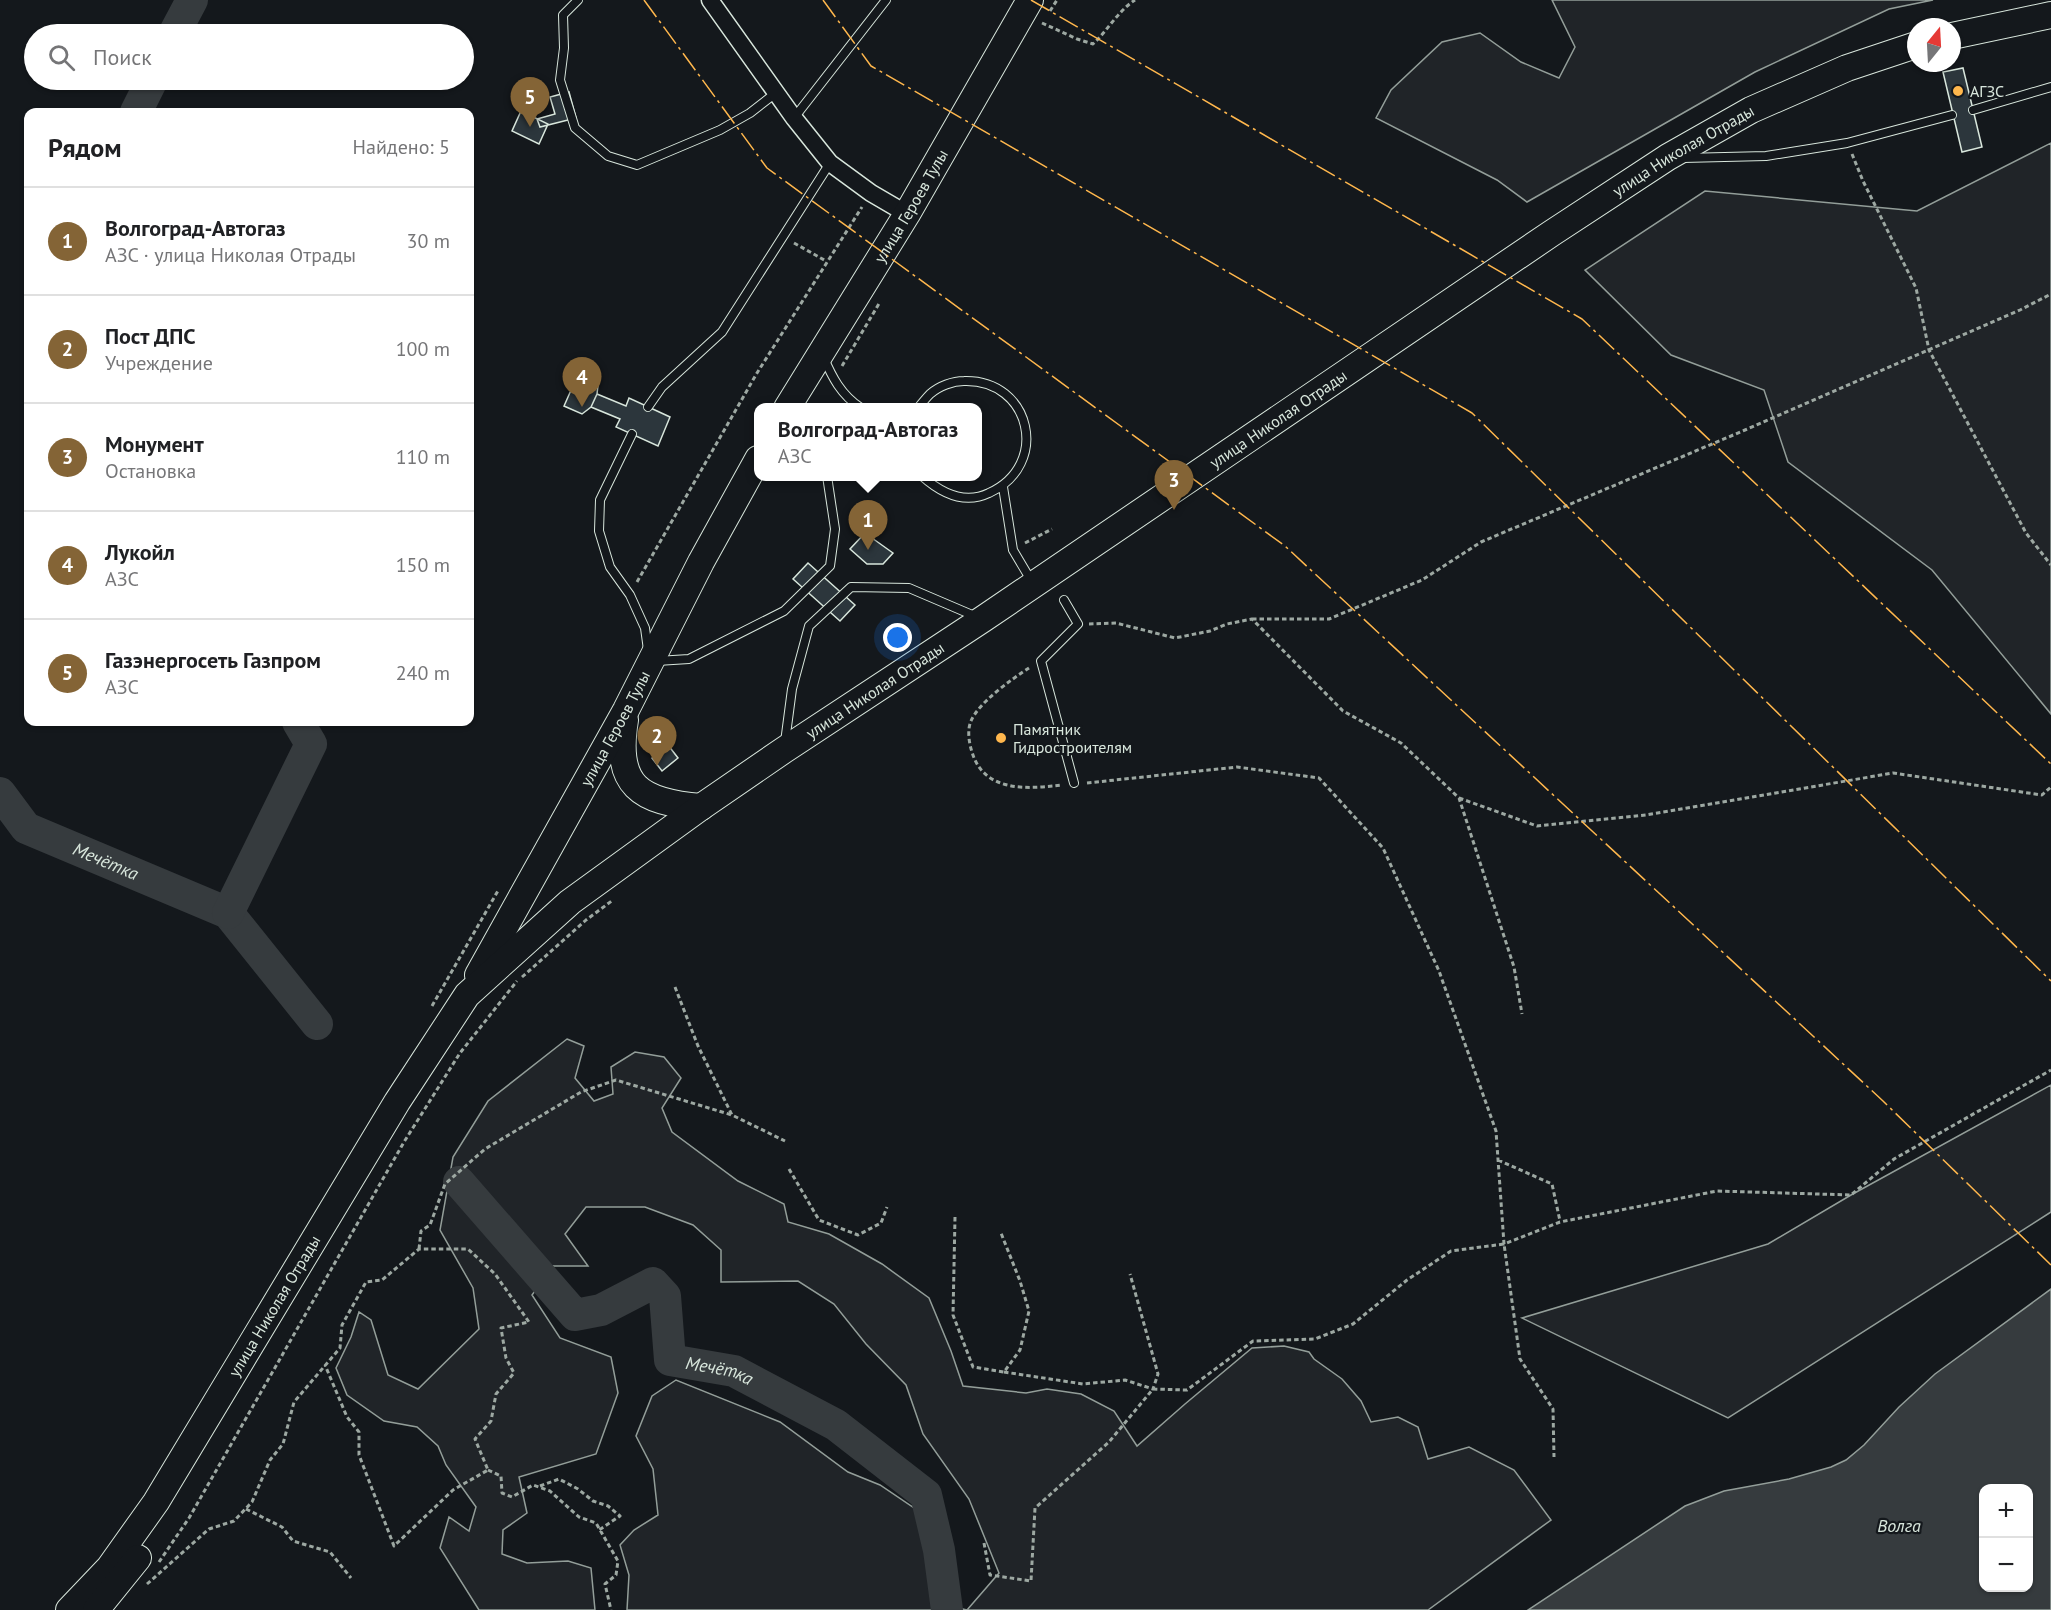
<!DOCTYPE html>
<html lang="ru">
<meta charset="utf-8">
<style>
body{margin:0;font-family:"PT Sans",sans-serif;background:#f2f2f2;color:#202124}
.controls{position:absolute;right:18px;bottom:18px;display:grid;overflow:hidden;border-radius:12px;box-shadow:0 2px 4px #0004}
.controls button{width:54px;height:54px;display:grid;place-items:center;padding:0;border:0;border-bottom:2px solid #e0e0e0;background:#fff;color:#202124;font:30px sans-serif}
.compass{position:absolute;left:1907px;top:18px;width:54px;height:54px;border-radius:50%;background:#fff;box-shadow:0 2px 4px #0004;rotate:18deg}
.you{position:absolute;left:898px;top:638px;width:21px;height:21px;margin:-15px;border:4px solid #fff;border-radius:50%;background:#1a73e8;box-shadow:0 0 0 9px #1a73e833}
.badge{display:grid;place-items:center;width:39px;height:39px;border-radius:50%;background:#846436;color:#fff;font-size:20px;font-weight:700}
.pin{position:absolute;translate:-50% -50px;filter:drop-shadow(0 2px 3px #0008)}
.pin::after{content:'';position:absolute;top:32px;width:21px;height:18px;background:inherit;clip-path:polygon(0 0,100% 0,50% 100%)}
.popup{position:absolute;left:754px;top:403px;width:228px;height:78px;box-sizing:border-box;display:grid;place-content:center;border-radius:12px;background:#fff;filter:drop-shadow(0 2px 4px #0005);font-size:20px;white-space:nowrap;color:#757577}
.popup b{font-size:22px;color:#202124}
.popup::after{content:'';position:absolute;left:50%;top:100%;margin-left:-12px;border:12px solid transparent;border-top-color:#fff}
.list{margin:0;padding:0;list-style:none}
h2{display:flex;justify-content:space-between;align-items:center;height:78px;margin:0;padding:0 24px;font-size:26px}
h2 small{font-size:20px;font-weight:400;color:#757577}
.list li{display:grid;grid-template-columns:39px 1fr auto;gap:18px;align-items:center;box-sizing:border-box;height:108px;padding:0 24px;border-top:2px solid #e0e0e0}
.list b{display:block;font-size:22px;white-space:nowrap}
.list p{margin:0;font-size:20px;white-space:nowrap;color:#757577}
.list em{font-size:20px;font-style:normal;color:#757577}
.icon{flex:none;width:33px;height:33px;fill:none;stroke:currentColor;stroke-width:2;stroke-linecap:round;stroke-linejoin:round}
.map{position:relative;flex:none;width:2051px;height:1610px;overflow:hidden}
.search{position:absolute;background:#fff;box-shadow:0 2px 4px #0004;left:24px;top:24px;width:450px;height:66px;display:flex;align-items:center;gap:15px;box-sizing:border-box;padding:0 21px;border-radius:33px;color:#757577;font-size:22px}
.panel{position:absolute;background:#fff;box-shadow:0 2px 4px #0004;left:24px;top:108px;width:450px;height:618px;border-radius:12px}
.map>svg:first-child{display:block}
</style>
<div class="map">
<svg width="2051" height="1610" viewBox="0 0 2051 1610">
<rect width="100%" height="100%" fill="#14181c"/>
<path fill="#202428" stroke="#939e99" stroke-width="1.5" d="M 1552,0 L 1933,0 L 1889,9 L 1755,72 L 1527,202 L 1497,180 L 1376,118 L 1391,90 L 1442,42 L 1480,33 L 1521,62 L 1559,78 L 1575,47 Z
M 2051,143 L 2051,714 L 1932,570 L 1788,462 L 1764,390 L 1671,355 L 1585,270 L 1705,191 L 1917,211 Z
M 567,1039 L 584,1046 L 575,1078 L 594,1101 L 613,1094 L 611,1067 L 635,1052 L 664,1057 L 681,1078 L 662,1108 L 672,1132 L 738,1181 L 784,1204 L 788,1222 L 829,1234 L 882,1264 L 929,1298 L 951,1351 L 963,1386 L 1026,1393 L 1047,1389 L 1081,1394 L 1114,1411 L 1137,1446 L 1185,1404 L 1252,1348 L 1284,1346 L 1309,1352 L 1314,1359 L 1342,1379 L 1361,1401 L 1371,1422 L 1398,1417 L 1418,1427 L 1428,1459 L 1469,1447 L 1514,1470 L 1551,1520 L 1428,1610 L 627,1610 L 629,1575 L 620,1545 L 634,1530 L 658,1515 L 653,1469 L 636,1436 L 652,1396 L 676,1380 L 780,1422 L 848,1472 L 880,1485 L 917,1510 L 928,1554 L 932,1602 L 967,1610 L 999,1573 L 969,1499 L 923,1434 L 906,1385 L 866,1344 L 834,1304 L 798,1281 L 721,1282 L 721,1250 L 693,1225 L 645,1207 L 586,1207 L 565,1234 L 588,1266 L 553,1266 L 532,1295 L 560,1338 L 611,1357 L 618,1393 L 596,1454 L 519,1477 L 527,1513 L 503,1530 L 502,1554 L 527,1563 L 568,1561 L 591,1568 L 595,1610 L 479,1610 L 440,1548 L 449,1517 L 469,1531 L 476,1507 L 446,1465 L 438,1446 L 417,1427 L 384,1421 L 347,1395 L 336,1368 L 351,1337 L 359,1312 L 371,1320 L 388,1375 L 418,1389 L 479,1329 L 473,1288 L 440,1230 L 453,1157 L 488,1101 Z
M 2051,1085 L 2051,1212 L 1728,1418 L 1522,1318 L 1768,1244 L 1851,1195 Z"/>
<path fill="#363b3e" stroke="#939e99" stroke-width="1.5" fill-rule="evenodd" d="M 2051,1289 L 2051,1610 L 1528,1610 L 1685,1506 L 1724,1491 L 1789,1479 L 1831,1467 L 1846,1460 L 1864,1445 L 1899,1407 L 1935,1374 ZM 1984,1488 L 2028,1488 L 2028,1588 L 1984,1588 Z"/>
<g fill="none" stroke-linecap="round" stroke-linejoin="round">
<g stroke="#363b3e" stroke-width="32">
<path d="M 174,34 L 192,0"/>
<path d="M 136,112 L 152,80"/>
<path id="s1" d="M 0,793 L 26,828 L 228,913 L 317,1024"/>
<path d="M 228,913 L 311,744 L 298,722"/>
<path id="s2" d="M 459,1182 L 575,1315 L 601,1310 L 653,1283 L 665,1296 L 670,1360 L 734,1371 L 836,1425 L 926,1495 L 939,1550 L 947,1610"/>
</g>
</g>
<path fill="#2c363c" stroke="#d8e6dc" stroke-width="1.5" d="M 1963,68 L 1982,147 L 1962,152 L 1943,72 Z
M 569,92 L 576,118 L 540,127 L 537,119 L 555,114 L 550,97 Z
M 521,111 L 548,124 L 539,144 L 512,131 Z
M 580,370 L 596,376 L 598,385 L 597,394 L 591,407 L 582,414 L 564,406 Z
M 597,394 L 626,406 L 629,398 L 670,417 L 658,446 L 616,427 L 620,419 L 591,407 Z
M 865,533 L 893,553 L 883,564 L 867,564 L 850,549 Z
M 808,563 L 855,605 L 840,621 L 793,579 Z
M 668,745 L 678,758 L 662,771 L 652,758 Z"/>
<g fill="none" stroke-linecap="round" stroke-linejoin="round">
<g stroke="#d8e6dc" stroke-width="10">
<path id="lane" d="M 578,0 L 563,15 L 564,48 L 560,80 L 575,128 L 608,156 L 637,165 L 720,130 L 750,113 L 777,92
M 1973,110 L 2051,87
M 794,118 L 886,0
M 1683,158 L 1766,156 L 1847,143 L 1952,115
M 823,356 C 832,377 841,395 861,408
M 648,407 L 662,387 L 722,332 L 830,163
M 918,408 C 922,403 926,398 930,394 C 939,386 953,381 964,381 C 1031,379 1051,465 989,493 C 964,505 941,493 922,476
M 632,434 L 600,500 L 599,531 L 610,567 L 630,595 L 645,628 L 648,650
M 1003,487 L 1013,550 L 1032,582
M 1064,600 L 1078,624 L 1041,661 L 1074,783
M 657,661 L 689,659 L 784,611 L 830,566 L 835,529 L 827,476
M 785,742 L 792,689 L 809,626 L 851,587 L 909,588 L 977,617"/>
</g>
<g stroke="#d8e6dc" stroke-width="19">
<path id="street" d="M 710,0 L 794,118 L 830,163 L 871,193 L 907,214"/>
</g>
<g stroke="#d8e6dc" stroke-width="28">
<g id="primary">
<path d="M 1952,36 L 2051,15"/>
<path id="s3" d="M 787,408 L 907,214 L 1030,0"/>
<path d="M 625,720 C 614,786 640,802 701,807"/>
<path id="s4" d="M 478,975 L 626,710 L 701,562 L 758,459"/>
<path id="s5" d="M 69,1610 L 109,1568 L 156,1502 L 397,1102 L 467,995 L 570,902 L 701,807 L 784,750 L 983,619 L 1552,233 L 1668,157 L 1751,110 L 1847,68 L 1916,45"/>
<path d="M 96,1610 L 138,1558"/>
</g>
</g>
<path stroke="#9da8a2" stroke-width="3" stroke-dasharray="4.5 3" stroke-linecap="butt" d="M 1050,11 L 1057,0
M 1042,23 L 1077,39 L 1093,44 C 1108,30 1118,11 1135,0
M 1852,154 L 1863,181 L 1916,288 L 1929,350 L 2026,533 L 2051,565
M 794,243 L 826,261
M 842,366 L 880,302
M 1025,543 L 1052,529
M 637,582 L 757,373 L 862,207
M 1252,619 L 1329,619 L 1422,580 L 1481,542 L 1745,430 L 2020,310 L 2051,294
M 1089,624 L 1116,623 L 1175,638 L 1210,631 L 1227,624 L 1252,619 L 1343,711 L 1401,743 L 1459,798 L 1514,967 L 1522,1014
M 1029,668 C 1012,679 979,702 971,721 C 967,730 969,743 972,752 C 984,793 1028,789 1062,785
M 1087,783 L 1237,767 L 1319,778 L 1383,848 L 1439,971 L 1496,1131 L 1504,1244 L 1560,1222 L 1717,1191 L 1851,1195 L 1894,1159 L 2051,1070
M 1459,798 L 1537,826 L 1646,815 L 1893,773 L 2042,795 L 2051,787
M 522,977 L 586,920 L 613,900
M 675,987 L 698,1046 L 732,1115 L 785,1141
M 432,1006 L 499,889
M 1498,1160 L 1552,1184 L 1560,1221
M 789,1169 L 819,1220 L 858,1235 L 881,1223 L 887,1207
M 955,1217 L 953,1315 L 973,1367 L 1004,1372 L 1020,1350 L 1029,1311 L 1020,1281 L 1001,1233
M 419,1249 L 421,1231 L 430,1225 L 445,1184 L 485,1149 L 581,1092 L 616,1080 L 732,1115
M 1004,1372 L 1083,1384 L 1125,1380 L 1153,1389 L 1158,1374 L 1130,1274
M 488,1470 L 501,1476 L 502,1493 L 512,1497 L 533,1485 L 550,1491 L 579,1517 L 596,1523 L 618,1561 L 616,1575 L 605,1584 L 611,1610
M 540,1486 L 559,1479 L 578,1489 L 593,1501 L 608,1506 L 620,1516 L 599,1530
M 246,1509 L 282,1527 L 293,1541 L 330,1552 L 351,1578
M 984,1543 L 990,1575 L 1031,1581 L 1035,1508 L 1109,1442 L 1153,1389 L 1187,1390 L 1253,1341 L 1315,1339 L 1353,1324 L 1407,1280 L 1451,1251 L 1504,1244 L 1520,1359 L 1553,1409 L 1554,1457
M 159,1562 L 189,1518 L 404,1142 L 460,1053 L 517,981
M 147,1584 L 209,1529 L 234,1521 L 252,1502 L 270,1460 L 283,1444 L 294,1402 L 340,1348 L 342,1325 L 366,1282 L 382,1280 L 419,1249 L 468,1249 L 495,1274 L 529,1322 L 501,1328 L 506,1358 L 514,1373 L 496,1394 L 491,1421 L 475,1439 L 488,1470 L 453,1490 L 394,1546 L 359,1455 L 359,1432 L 347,1417 L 325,1365"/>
<use href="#lane" stroke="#14181c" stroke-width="8"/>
<use href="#street" stroke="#14181c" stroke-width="16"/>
<use href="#primary" stroke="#14181c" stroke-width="26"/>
<path stroke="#ffb74d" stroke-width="1.5" stroke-dasharray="21 4.5 3 4.5" stroke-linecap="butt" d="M 644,0 L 767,168 L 1285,546 L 1883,1101 L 2051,1265
M 823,0 L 871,66 L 1472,413 L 2051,981
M 1031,0 L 1582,319 L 2051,764"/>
</g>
<g fill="#ffb74d" stroke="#14181c" stroke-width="2">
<circle cx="1958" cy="91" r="6"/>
<circle cx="1001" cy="738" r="6"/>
</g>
<g text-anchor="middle" stroke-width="4.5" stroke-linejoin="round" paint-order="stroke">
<g font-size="16" fill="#d8e6dc" stroke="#14181c" text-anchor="start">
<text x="1970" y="97">АГЗС</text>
<text x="1013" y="735">Памятник<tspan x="1013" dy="18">Гидростроителям</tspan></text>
</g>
<g font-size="16" fill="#d8e6dc" stroke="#14181c">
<text dy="6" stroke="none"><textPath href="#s5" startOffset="2216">улица Николая Отрады</textPath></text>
<text dy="6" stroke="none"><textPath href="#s3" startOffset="237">улица Героев Тулы</textPath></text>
<text dy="6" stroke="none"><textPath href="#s5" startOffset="1730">улица Николая Отрады</textPath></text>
<text dy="6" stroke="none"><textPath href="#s5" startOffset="1244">улица Николая Отрады</textPath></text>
<text dy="6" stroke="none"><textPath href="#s4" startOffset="282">улица Героев Тулы</textPath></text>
<text dy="6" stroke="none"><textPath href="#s5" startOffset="368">улица Николая Отрады</textPath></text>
</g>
<g font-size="18" font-style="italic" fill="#d8e6dc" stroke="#14181c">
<text dy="6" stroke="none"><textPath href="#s1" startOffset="130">Мечётка</textPath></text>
<text dy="6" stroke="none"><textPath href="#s2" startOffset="394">Мечётка</textPath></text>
<text x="1899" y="1532">Волга</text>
</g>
</g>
</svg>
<div class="controls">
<button>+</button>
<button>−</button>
</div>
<svg class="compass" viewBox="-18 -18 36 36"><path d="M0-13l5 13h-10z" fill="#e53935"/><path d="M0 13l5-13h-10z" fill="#757577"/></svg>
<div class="you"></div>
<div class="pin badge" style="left:868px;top:550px">1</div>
<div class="popup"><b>Волгоград-Автогаз</b>АЗС</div>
<div class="pin badge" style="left:657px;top:766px">2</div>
<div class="pin badge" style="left:1174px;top:510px">3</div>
<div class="pin badge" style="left:582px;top:407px">4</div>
<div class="pin badge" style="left:530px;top:127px">5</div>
<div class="search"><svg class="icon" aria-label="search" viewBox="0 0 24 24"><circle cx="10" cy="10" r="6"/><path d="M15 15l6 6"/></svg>Поиск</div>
<section class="panel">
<h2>Рядом<small>Найдено: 5</small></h2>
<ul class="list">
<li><span class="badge">1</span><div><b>Волгоград-Автогаз</b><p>АЗС · улица Николая Отрады</p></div><em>30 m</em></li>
<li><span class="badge">2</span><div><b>Пост ДПС</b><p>Учреждение</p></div><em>100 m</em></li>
<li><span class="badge">3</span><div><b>Монумент</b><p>Остановка</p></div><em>110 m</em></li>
<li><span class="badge">4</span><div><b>Лукойл</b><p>АЗС</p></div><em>150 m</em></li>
<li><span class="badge">5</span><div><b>Газэнергосеть Газпром</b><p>АЗС</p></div><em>240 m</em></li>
</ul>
</section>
</div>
